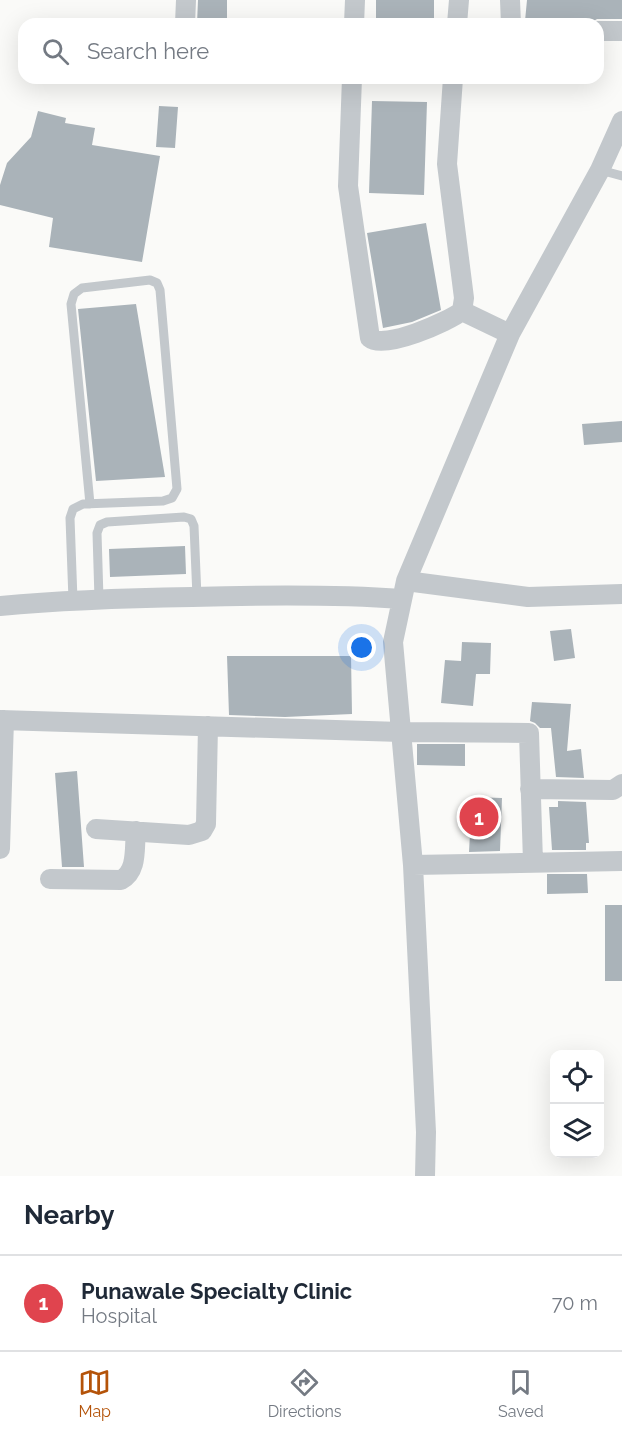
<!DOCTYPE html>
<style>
body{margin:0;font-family:Raleway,sans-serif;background:#f6f6f7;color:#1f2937}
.controls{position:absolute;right:18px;bottom:18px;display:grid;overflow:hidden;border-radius:12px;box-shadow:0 6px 24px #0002}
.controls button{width:54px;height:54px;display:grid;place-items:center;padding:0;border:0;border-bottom:2px solid #e0e1e3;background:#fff;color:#1f2937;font:30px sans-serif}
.you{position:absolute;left:362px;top:648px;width:21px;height:21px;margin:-15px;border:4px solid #fff;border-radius:50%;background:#1a73e8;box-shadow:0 0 0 9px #1a73e833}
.badge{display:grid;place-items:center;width:39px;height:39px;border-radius:50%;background:#b45309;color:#fff;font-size:20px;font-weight:700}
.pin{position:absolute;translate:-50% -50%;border:3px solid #fff;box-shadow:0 2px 6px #0006}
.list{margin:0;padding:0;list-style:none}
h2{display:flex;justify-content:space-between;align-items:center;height:78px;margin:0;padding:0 24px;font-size:26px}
h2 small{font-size:20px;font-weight:400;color:#747a83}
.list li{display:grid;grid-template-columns:39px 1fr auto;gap:18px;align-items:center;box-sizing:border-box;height:96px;padding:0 24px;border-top:2px solid #e0e1e3}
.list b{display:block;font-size:22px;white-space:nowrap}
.list p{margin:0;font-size:20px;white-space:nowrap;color:#747a83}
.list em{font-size:20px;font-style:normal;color:#747a83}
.icon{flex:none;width:33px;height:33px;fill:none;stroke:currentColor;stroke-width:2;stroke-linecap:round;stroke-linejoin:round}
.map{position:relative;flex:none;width:622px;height:1176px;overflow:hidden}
.search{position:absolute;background:#fff;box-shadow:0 6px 24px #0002;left:18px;right:18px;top:18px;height:66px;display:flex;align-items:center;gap:15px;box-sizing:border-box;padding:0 21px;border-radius:18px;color:#747a83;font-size:22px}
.sheet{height:174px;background:#fff}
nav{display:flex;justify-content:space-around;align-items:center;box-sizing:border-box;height:84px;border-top:2px solid #e0e1e3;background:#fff;font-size:16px;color:#747a83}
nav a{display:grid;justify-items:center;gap:3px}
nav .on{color:#b45309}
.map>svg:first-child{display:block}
</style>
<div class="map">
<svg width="622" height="1176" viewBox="0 0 622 1176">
<rect width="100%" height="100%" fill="#fafaf8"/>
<path fill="#aab3b9" d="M 198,0 L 227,0 L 227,24 L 197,24 Z
M 376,0 L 434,0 L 434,24 L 376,24 Z
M 527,0 L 622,0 L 622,19 L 597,19 L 589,24 L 525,21 Z
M 372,101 L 427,102 L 424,195 L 369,193 Z
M 159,106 L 178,107 L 175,148 L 156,147 Z
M 38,111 L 66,118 L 65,123 L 95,128 L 92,145 L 160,156 L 142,262 L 49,247 L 53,218 L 0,205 L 0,185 L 7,163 L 31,137 Z
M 426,223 L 441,310 L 412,322 L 383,328 L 367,233 Z
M 136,304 L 165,477 L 96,481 L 78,309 Z
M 622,421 L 622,442 L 584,445 L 582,424 Z
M 185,546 L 186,574 L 110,577 L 109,549 Z
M 571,629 L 575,658 L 554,661 L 550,631 Z
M 462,642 L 491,643 L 490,674 L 476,674 L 473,706 L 441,703 L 445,660 L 461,661 Z
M 227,656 L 351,656 L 352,714 L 285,717 L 229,715 Z
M 532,702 L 571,704 L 567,751 L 581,749 L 584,778 L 556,777 L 551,728 L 540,728 L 535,723 L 530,721 Z
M 417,744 L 465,744 L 465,766 L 417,765 Z
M 77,771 L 84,867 L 62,867 L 55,773 Z
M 472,797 L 502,798 L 500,851 L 469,852 Z
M 558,801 L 586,802 L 589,843 L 586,843 L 586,850 L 552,850 L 549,807 L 558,807 Z
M 547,874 L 587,874 L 588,893 L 547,894 Z
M 605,905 L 622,905 L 622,981 L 605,981 Z"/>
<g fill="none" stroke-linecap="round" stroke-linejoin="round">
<path stroke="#c3c8cc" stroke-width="9" d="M 600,170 L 622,176
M 99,599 L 97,533 L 100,525 L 107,522 L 184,517 L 191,519 L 194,526 L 197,597
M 73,600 L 70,518 L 73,509 L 83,504 L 163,501 L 172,498 L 177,489 L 160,290 L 157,283 L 150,280 L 82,288 L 74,294 L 71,304 L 90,504"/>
<path stroke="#c3c8cc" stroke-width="20" d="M 510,0 L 511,24
M 185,24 L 186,0
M 354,24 L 355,0
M 457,24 L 459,0
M 598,31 L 622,31
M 352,78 L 348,186 L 370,338 C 384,350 448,322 462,311
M 453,78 L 447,164 L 464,298 L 462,311 L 510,334
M 406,581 L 528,597 L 622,594
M 0,606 C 64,600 128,598 192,597 C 262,595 332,594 402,599
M 0,720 L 401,732 L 529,733 L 533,862
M 530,789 L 613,790 L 622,784
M 96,829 L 189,835 L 202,831 L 206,824 L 208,726
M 0,849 L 4,720
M 413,865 L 622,861
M 50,879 L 121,880 C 138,871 134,848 136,831
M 425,1176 L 426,1132 L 413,865 L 393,642 L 406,581 L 510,334 L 600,170 L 622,121"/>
</g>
</svg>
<div class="controls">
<button><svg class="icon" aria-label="locate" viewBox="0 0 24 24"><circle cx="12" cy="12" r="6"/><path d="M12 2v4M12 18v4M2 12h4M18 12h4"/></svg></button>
<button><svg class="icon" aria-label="layers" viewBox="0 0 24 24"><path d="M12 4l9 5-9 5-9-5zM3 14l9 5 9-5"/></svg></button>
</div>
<div class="you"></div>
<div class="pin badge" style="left:479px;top:817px;background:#e0444e">1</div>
<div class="search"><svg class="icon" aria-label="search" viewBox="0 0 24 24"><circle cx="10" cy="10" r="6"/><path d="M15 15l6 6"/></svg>Search here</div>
</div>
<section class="sheet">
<h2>Nearby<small></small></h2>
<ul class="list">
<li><span class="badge" style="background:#e0444e">1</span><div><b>Punawale Specialty Clinic</b><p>Hospital</p></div><em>70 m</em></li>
</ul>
</section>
<nav>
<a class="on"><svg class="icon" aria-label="map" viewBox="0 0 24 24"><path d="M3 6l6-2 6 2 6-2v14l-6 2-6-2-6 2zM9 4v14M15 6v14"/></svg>Map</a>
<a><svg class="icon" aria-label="directions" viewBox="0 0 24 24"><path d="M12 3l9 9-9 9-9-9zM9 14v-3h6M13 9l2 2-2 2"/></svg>Directions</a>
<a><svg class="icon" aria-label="saved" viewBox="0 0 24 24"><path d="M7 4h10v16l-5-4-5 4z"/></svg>Saved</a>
</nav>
